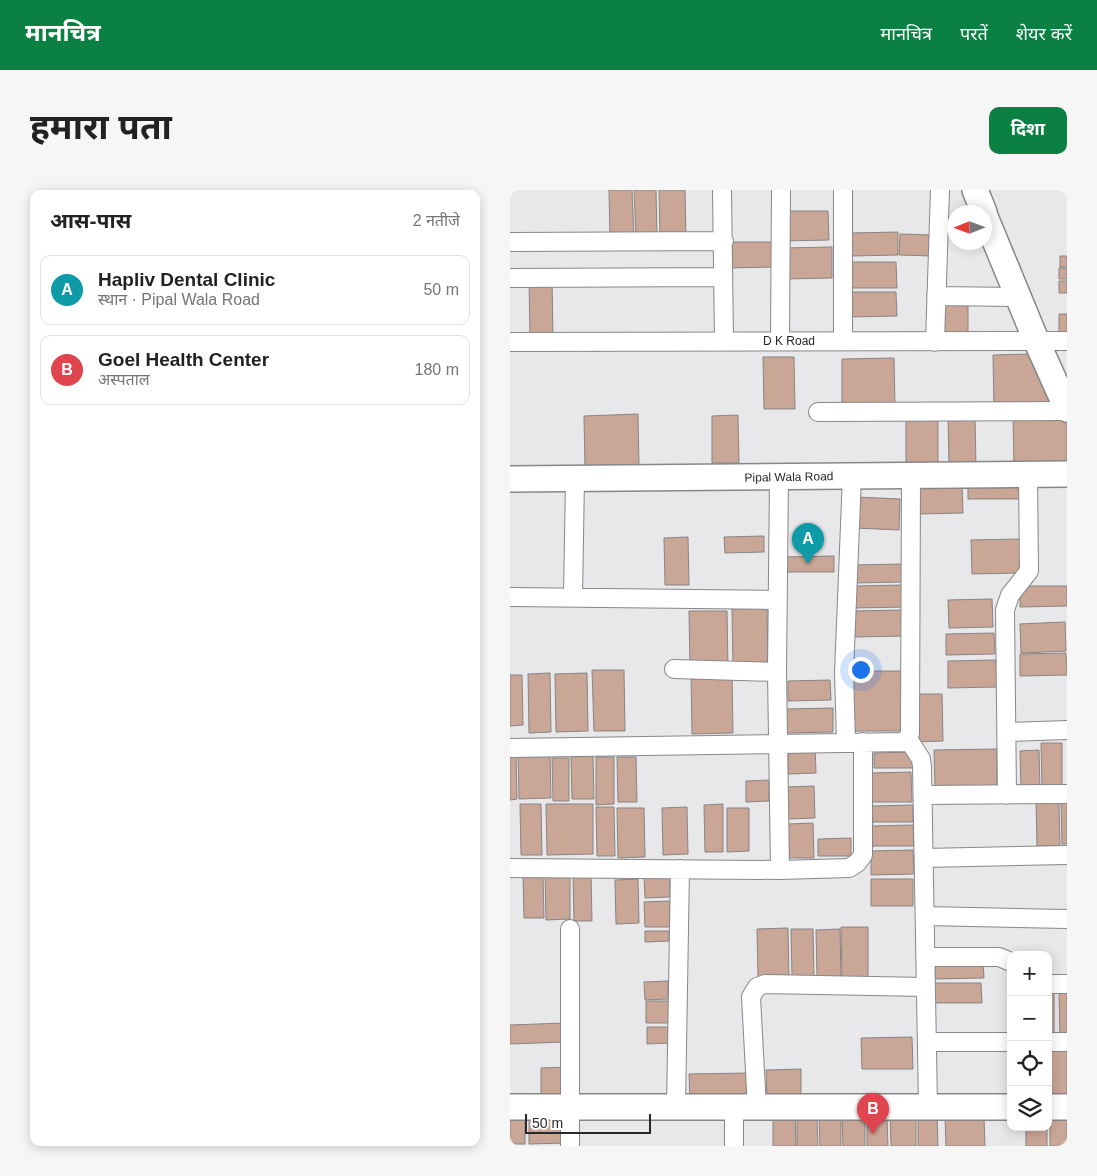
<!DOCTYPE html>
<html lang="hi">
<meta charset="utf-8">
<style>
body{margin:0;font-family:Arial,"Noto Sans Devanagari",sans-serif;background:#f6f6f6;color:#222}
.controls{position:absolute;right:15px;bottom:15px;display:grid;overflow:hidden;border-radius:10px;box-shadow:0 2px 12px #0003}
.controls button{width:45px;height:45px;display:grid;place-items:center;padding:0;border:0;border-bottom:1px solid #e0e0e0;background:#fff;color:#222;font:25px sans-serif}
.compass{position:absolute;left:437px;top:15px;width:45px;height:45px;border-radius:50%;background:#fff;box-shadow:0 2px 12px #0003;rotate:269deg}
.scale{position:absolute;left:15px;bottom:12px;width:126px;box-sizing:border-box;padding-left:5px;border:2px solid #292829;border-top:0;font-size:14px;line-height:18px;white-space:nowrap;color:#292829;-webkit-text-stroke:4px #fff;paint-order:stroke}
.you{position:absolute;left:350px;top:479px;width:18px;height:18px;margin:-12px;border:4px solid #fff;border-radius:50%;background:#1a73e8;box-shadow:0 0 0 8px #1a73e833}
.badge{display:grid;place-items:center;width:32px;height:32px;border-radius:50%;background:#0b8043;color:#fff;font-size:16px;font-weight:700}
.pin{position:absolute;translate:-50% -41px;filter:drop-shadow(0 1px 2px #0008)}
.pin::after{content:'';position:absolute;top:26px;width:18px;height:15px;background:inherit;clip-path:polygon(0 0,100% 0,50% 100%)}
.list{margin:0;padding:0;list-style:none}
h2{display:flex;justify-content:space-between;align-items:center;height:65px;margin:0;padding:0 20px;font-size:21px}
h2 small{font-size:16px;font-weight:400;color:#767676}
.list li{display:grid;grid-template-columns:32px 1fr auto;gap:15px;align-items:center;box-sizing:border-box;height:70px;margin:0 10px 10px;padding:0 10px;border:1px solid #e0e0e0;border-radius:10px}
.list b{display:block;font-size:19px;white-space:nowrap}
.list p{margin:0;font-size:16px;white-space:nowrap;color:#767676}
.list em{font-size:16px;font-style:normal;color:#767676}
.icon{flex:none;width:28px;height:28px;fill:none;stroke:currentColor;stroke-width:2;stroke-linecap:round;stroke-linejoin:round}
.map{position:relative;flex:none;width:557px;height:956px;overflow:hidden;border-radius:10px}
header{display:flex;align-items:center;gap:30px;box-sizing:border-box;height:70px;padding:0 25px;background:#0b8043;color:#fff}
header strong{font-size:24px}
nav{display:flex;gap:28px;margin-inline-start:auto;font-size:18px}
.intro{display:flex;align-items:center;justify-content:space-between;box-sizing:border-box;height:120px;padding:0 30px}
h1{margin:0;font-size:35px}
.button{padding:12px 22px;border-radius:10px;background:#0b8043;color:#fff;font-size:18px;font-weight:700}
main{display:flex;gap:30px;padding:0 30px}
aside{flex:1;background:#fff;border-radius:10px;box-shadow:0 2px 12px #0003}
.map>svg:first-child{display:block}
</style>
<header>
<strong>मानचित्र</strong>
<nav><a>मानचित्र</a><a>परतें</a><a>शेयर करें</a></nav>
</header>
<div class="intro"><h1>हमारा पता</h1><a class="button">दिशा</a></div>
<main>
<aside>
<h2>आस-पास<small>2 नतीजे</small></h2>
<ul class="list">
<li><span class="badge" style="background:#0f9aa8">A</span><div><b>Hapliv Dental Clinic</b><p>स्थान · Pipal Wala Road</p></div><em>50 m</em></li>
<li><span class="badge" style="background:#e0444e">B</span><div><b>Goel Health Center</b><p>अस्पताल</p></div><em>180 m</em></li>
</ul>
</aside>
<div class="map">
<svg width="557" height="956" viewBox="0 0 557 956">
<rect width="100%" height="100%" fill="#e8e8ea"/>
<path fill="#caa697" stroke="#878483" d="M 99,0 L 122,0 L 124,47 L 100,48 Z
M 124,0 L 146,0 L 147,48 L 126,48 Z
M 149,0 L 175,0 L 176,48 L 150,49 Z
M 273,21 L 318,21 L 319,50 L 274,51 Z
M 388,42 L 388,65 L 341,66 L 340,43 Z
M 390,44 L 422,45 L 421,66 L 389,65 Z
M 217,52 L 265,52 L 265,77 L 217,78 Z
M 322,57 L 322,88 L 274,89 L 273,58 Z
M 550,66 L 557,66 L 557,77 L 550,77 Z
M 341,72 L 386,72 L 387,98 L 341,98 Z
M 549,78 L 557,78 L 557,89 L 549,89 Z
M 42,88 L 43,148 L 20,148 L 19,89 Z
M 549,91 L 557,91 L 557,103 L 549,103 Z
M 341,102 L 386,102 L 387,126 L 341,127 Z
M 426,111 L 458,111 L 458,148 L 427,148 Z
M 549,124 L 557,124 L 557,147 L 549,147 Z
M 522,164 L 549,215 L 484,218 L 483,165 Z
M 253,167 L 284,167 L 285,219 L 254,219 Z
M 384,168 L 385,218 L 332,218 L 332,169 Z
M 128,224 L 129,277 L 75,278 L 74,226 Z
M 228,225 L 229,273 L 202,273 L 202,226 Z
M 428,225 L 428,280 L 396,280 L 396,226 Z
M 503,226 L 557,229 L 557,276 L 504,277 Z
M 438,228 L 465,228 L 466,275 L 439,275 Z
M 452,295 L 453,323 L 407,324 L 406,296 Z
M 508,295 L 509,309 L 458,309 L 458,296 Z
M 346,307 L 390,309 L 389,340 L 344,338 Z
M 254,346 L 254,362 L 215,363 L 214,347 Z
M 178,347 L 179,395 L 155,395 L 154,348 Z
M 510,349 L 510,383 L 462,384 L 461,350 Z
M 324,366 L 324,382 L 273,382 L 272,367 Z
M 394,374 L 394,392 L 343,393 L 343,375 Z
M 395,395 L 396,417 L 344,418 L 344,396 Z
M 510,396 L 557,396 L 557,416 L 510,417 Z
M 482,409 L 483,437 L 439,438 L 438,410 Z
M 257,418 L 258,478 L 223,478 L 222,419 Z
M 394,420 L 394,446 L 343,447 L 342,421 Z
M 179,421 L 217,421 L 218,477 L 180,478 Z
M 555,432 L 556,461 L 511,463 L 510,434 Z
M 484,443 L 485,464 L 436,465 L 436,444 Z
M 556,463 L 557,485 L 510,486 L 510,464 Z
M 486,470 L 487,497 L 438,498 L 438,471 Z
M 82,480 L 114,480 L 115,541 L 84,541 Z
M 342,481 L 396,481 L 396,541 L 342,541 Z
M 222,482 L 223,543 L 182,544 L 181,483 Z
M 40,483 L 41,542 L 19,543 L 18,484 Z
M 77,483 L 78,541 L 46,542 L 45,484 Z
M 0,485 L 12,485 L 13,535 L 0,536 Z
M 320,490 L 321,510 L 278,511 L 278,491 Z
M 403,504 L 432,504 L 433,551 L 404,552 Z
M 323,518 L 323,542 L 277,543 L 276,519 Z
M 531,553 L 552,553 L 552,596 L 532,596 Z
M 278,554 L 305,554 L 306,583 L 278,584 Z
M 487,559 L 487,598 L 425,599 L 424,560 Z
M 529,560 L 530,600 L 511,600 L 510,561 Z
M 404,562 L 404,578 L 364,578 L 364,563 Z
M 8,564 L 40,564 L 41,608 L 9,609 Z
M 0,565 L 6,565 L 7,609 L 0,610 Z
M 83,566 L 84,609 L 62,609 L 61,567 Z
M 86,567 L 104,567 L 104,614 L 86,615 Z
M 107,567 L 126,567 L 127,612 L 108,612 Z
M 42,568 L 59,568 L 59,611 L 43,611 Z
M 401,582 L 402,612 L 362,612 L 362,583 Z
M 259,590 L 259,611 L 236,612 L 236,591 Z
M 304,596 L 305,628 L 277,629 L 277,597 Z
M 551,609 L 557,609 L 557,654 L 552,654 Z
M 526,610 L 549,610 L 550,656 L 527,656 Z
M 10,614 L 31,614 L 32,665 L 11,665 Z
M 36,614 L 83,614 L 83,664 L 37,665 Z
M 213,614 L 213,662 L 195,662 L 194,615 Z
M 403,615 L 403,632 L 363,632 L 362,616 Z
M 86,617 L 104,617 L 105,666 L 87,666 Z
M 177,617 L 178,664 L 153,665 L 152,618 Z
M 107,618 L 134,618 L 135,667 L 108,668 Z
M 217,618 L 239,618 L 239,661 L 217,662 Z
M 303,633 L 304,668 L 279,668 L 278,634 Z
M 403,635 L 404,656 L 363,656 L 362,636 Z
M 341,648 L 341,666 L 308,666 L 308,649 Z
M 403,660 L 404,684 L 361,685 L 361,661 Z
M 60,683 L 60,729 L 36,730 L 35,684 Z
M 63,684 L 81,684 L 82,731 L 64,731 Z
M 13,685 L 33,685 L 34,728 L 14,728 Z
M 134,686 L 160,686 L 160,707 L 135,708 Z
M 128,689 L 129,733 L 106,734 L 105,690 Z
M 361,689 L 403,689 L 403,716 L 361,716 Z
M 160,711 L 160,737 L 135,737 L 134,712 Z
M 331,737 L 358,737 L 358,787 L 332,787 Z
M 278,738 L 279,788 L 248,788 L 247,739 Z
M 281,739 L 303,739 L 304,786 L 282,787 Z
M 330,739 L 331,788 L 307,788 L 306,740 Z
M 135,741 L 159,741 L 159,751 L 135,752 Z
M 473,770 L 474,788 L 425,789 L 424,771 Z
M 158,791 L 158,809 L 135,810 L 134,792 Z
M 423,793 L 471,793 L 472,813 L 424,813 Z
M 538,803 L 544,803 L 544,850 L 538,850 Z
M 549,803 L 557,803 L 557,846 L 550,846 Z
M 136,811 L 161,811 L 162,833 L 136,833 Z
M 55,833 L 55,852 L 0,854 L 0,835 Z
M 137,837 L 161,837 L 161,853 L 137,854 Z
M 402,847 L 403,879 L 352,879 L 351,848 Z
M 541,857 L 557,857 L 557,909 L 542,909 Z
M 58,877 L 58,906 L 31,907 L 31,878 Z
M 291,879 L 291,907 L 257,908 L 256,880 Z
M 237,883 L 238,909 L 180,910 L 179,884 Z
M 380,924 L 406,924 L 406,956 L 381,956 Z
M 408,924 L 427,924 L 428,956 L 408,956 Z
M 557,924 L 557,956 L 540,956 L 540,925 Z
M 55,926 L 56,953 L 19,954 L 19,927 Z
M 309,926 L 331,926 L 331,956 L 310,956 Z
M 355,926 L 355,956 L 333,956 L 332,927 Z
M 357,926 L 377,926 L 378,956 L 357,956 Z
M 285,927 L 286,956 L 263,956 L 263,928 Z
M 474,927 L 475,956 L 436,956 L 435,928 Z
M 15,928 L 15,954 L 0,954 L 0,929 Z
M 287,928 L 307,928 L 308,956 L 287,956 Z
M 516,937 L 537,937 L 537,956 L 516,956 Z"/>
<g fill="none" stroke-linecap="round" stroke-linejoin="round">
<g stroke="#878789" stroke-width="20">
<path id="street" d="M 212,0 L 214,151
M 0,52 L 214,51
M 0,88 L 213,87
M 426,106 L 508,107
M 333,150 L 333,0
M 270,151 L 271,0
M 0,152 L 557,151
M 425,152 L 430,0
M 308,222 L 557,221
M 269,287 L 267,482 L 270,680
M 0,407 L 268,410
M 63,407 L 65,289
M 164,479 L 267,482
M 497,542 L 557,540
M 398,549 L 411,569 L 412,577 L 418,917
M 336,552 L 334,483 L 342,286
M 0,558 L 396,552 L 400,543 L 401,286
M 413,605 L 557,604
M 497,605 L 495,420 L 500,405 L 519,381 L 518,285
M 414,668 L 557,665
M 0,678 L 270,680 L 339,678 L 347,673 L 353,665 L 353,552
M 415,726 L 557,729
M 60,739 L 60,956
M 415,767 L 489,767 L 501,772
M 538,794 L 557,794
M 417,852 L 501,852
M 538,852 L 557,852
M 166,918 L 170,679
M 247,919 L 241,807 L 247,797 L 255,794 L 416,797
M 224,956 L 224,918"/>
</g>
<g stroke="#878789" stroke-width="28">
<path id="secondary" d="M 465,0 L 474,22
M 474,24 L 526,150 L 557,219
M 0,289 L 557,284
M 0,917 L 501,917
M 538,917 L 557,917"/>
</g>
<use href="#street" stroke="#fff" stroke-width="18"/>
<use href="#secondary" stroke="#fff" stroke-width="25"/>
</g>
<g text-anchor="middle" stroke-width="4" stroke-linejoin="round" paint-order="stroke">
<g font-size="12" fill="#292829" stroke="#fff">
<text x="279" y="155">D K Road</text>
<text transform="translate(279 287) rotate(-1)" y="4">Pipal Wala Road</text>
</g>
</g>
</svg>
<div class="controls">
<button>+</button>
<button>−</button>
<button><svg class="icon" aria-label="locate" viewBox="0 0 24 24"><circle cx="12" cy="12" r="6"/><path d="M12 2v4M12 18v4M2 12h4M18 12h4"/></svg></button>
<button><svg class="icon" aria-label="layers" viewBox="0 0 24 24"><path d="M12 4l9 5-9 5-9-5zM3 14l9 5 9-5"/></svg></button>
</div>
<svg class="compass" viewBox="-18 -18 36 36"><path d="M0-13l5 13h-10z" fill="#e53935"/><path d="M0 13l5-13h-10z" fill="#767676"/></svg>
<div class="scale">50 m</div>
<div class="you"></div>
<div class="pin badge" style="left:298px;top:374px;background:#0f9aa8">A</div>
<div class="pin badge" style="left:363px;top:944px;background:#e0444e">B</div>
</div>
</main>
